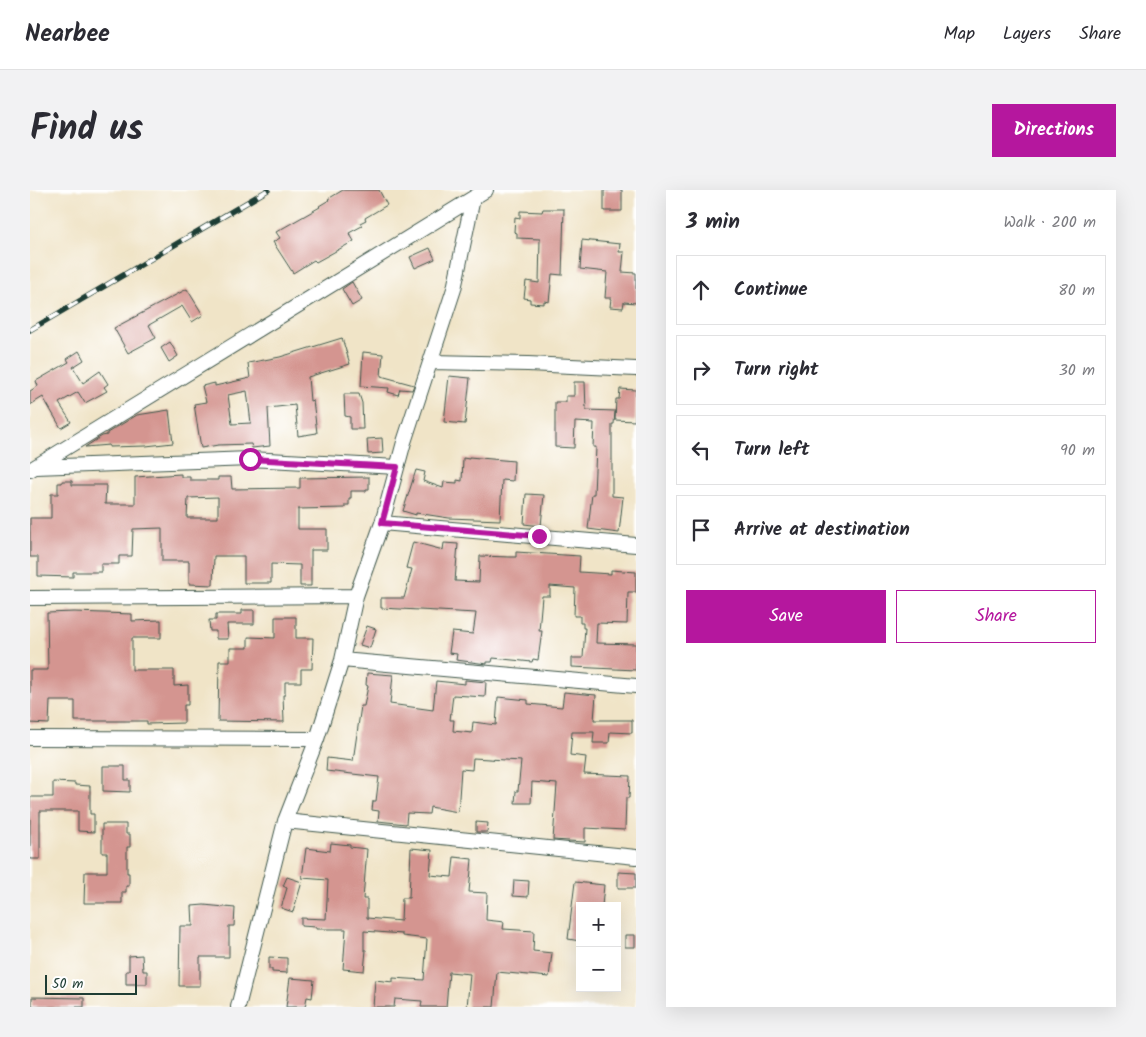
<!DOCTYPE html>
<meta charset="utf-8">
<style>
body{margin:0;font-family:Kalam,sans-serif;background:#f2f2f3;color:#2b2b33}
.controls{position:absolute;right:15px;bottom:15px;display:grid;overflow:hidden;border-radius:0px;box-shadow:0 5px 20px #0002}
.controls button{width:45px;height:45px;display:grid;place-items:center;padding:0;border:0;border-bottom:1px solid #e1e1e2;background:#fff;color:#2b2b33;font:25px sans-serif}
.scale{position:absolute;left:15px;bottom:12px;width:92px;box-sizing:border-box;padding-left:5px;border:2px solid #1f3d34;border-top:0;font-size:14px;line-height:18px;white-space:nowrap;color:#1f3d34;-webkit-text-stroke:4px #fff;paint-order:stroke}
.stop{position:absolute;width:15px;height:15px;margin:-11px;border:4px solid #b5179e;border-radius:50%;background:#fff}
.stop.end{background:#b5179e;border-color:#fff;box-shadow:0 1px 5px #0008}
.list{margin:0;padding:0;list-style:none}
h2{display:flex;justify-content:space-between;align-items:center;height:65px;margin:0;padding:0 20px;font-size:21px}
h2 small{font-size:16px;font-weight:400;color:#7c7c81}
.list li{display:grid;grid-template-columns:32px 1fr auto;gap:15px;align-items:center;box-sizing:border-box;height:70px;margin:0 10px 10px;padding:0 10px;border:1px solid #e1e1e2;border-radius:0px}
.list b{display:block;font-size:19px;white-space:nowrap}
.list em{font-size:16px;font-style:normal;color:#7c7c81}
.actions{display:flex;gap:10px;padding:15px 20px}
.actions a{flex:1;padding:11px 0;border:1px solid #b5179e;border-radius:0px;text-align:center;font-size:18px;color:#b5179e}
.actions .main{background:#b5179e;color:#fff}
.icon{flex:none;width:28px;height:28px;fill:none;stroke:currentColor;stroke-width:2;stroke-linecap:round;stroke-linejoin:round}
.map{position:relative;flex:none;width:606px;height:817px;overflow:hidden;border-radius:0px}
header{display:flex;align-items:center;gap:30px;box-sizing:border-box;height:70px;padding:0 25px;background:#fff;border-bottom:1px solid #e1e1e2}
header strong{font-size:24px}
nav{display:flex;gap:28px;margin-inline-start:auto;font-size:18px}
.intro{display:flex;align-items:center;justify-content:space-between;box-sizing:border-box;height:120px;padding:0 30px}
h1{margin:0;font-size:35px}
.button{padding:12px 22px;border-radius:0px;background:#b5179e;color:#fff;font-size:18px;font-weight:700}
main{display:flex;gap:30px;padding:0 30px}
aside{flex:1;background:#fff;border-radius:0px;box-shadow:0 5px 20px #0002}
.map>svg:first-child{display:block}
</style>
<header>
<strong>Nearbee</strong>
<nav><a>Map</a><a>Layers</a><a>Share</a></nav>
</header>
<div class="intro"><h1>Find us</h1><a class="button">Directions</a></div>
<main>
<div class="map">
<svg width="606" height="817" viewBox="0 0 606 817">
<rect width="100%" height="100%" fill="#fff"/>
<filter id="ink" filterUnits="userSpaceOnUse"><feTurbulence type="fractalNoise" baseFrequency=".02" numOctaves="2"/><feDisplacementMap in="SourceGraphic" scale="10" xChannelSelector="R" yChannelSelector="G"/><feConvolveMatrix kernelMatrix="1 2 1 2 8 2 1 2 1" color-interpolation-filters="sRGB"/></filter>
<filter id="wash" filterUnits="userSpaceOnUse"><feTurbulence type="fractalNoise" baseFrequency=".0096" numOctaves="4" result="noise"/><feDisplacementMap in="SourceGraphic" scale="20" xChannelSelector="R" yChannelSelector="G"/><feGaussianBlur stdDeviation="1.12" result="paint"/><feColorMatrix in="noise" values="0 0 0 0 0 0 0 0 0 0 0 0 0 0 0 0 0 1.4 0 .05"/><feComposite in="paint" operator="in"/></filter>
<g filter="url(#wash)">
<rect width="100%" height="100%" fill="#f0e4c7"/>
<g id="blocks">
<path fill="#d49590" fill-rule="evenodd" d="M 313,0 L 349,0 L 357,15 L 335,28 L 336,30 L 330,33 L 332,36 L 319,43 L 324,51 L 286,72 L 284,70 L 263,83 L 243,52 L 250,48 L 246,42 L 290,17 L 289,16 L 299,10 L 298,9 Z
M 574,0 L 592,0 L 592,21 L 574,21 Z
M 513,19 L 534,19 L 532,85 L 522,84 L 519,112 L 514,111 L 514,114 L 500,113 L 500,109 L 494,108 L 496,91 L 509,93 L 510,49 L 487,48 L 487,43 L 484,42 L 485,27 L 490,28 L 490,21 L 512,22 Z
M 552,50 L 590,54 L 589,62 L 594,62 L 592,82 L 606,83 L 606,113 L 594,112 L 593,118 L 580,117 L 581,108 L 575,108 L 577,82 L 550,79 Z
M 400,58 L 405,69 L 385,78 L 380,67 Z
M 322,92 L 332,110 L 322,116 L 312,99 Z
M 157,99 L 173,125 L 162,132 L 152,116 L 119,135 L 126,148 L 98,163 L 84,138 Z
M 312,148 L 320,174 L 278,187 L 280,211 L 283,210 L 287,243 L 268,246 L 265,215 L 238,218 L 240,256 L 222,258 L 221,254 L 188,255 L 171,258 L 164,214 L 176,212 L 172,196 L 185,193 L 185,196 L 220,188 L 218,173 L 250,167 ZM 217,201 L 221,233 L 202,234 L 198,205 Z
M 140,152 L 148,166 L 139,172 L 131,158 Z
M 49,161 L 54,170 L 43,177 L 53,193 L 70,181 L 78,194 L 74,197 L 77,201 L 55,213 L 48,202 L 29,213 L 41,232 L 31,238 L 13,207 L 0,215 L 0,201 L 8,196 L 6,191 L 39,172 L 37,169 Z
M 333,162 L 353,164 L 351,186 L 384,195 L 382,200 L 370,199 L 368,205 L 358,202 L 359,198 L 331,196 Z
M 419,186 L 440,188 L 435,234 L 414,232 Z
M 544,192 L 555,192 L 556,220 L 585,221 L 584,234 L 582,234 L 582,306 L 593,307 L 589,343 L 558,339 L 562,304 L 564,304 L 566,257 L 563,257 L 564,233 L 545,232 L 544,258 L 525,257 L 525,212 L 536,212 L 536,206 L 544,206 Z
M 590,199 L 606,200 L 605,231 L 585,230 L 586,209 L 589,209 Z
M 314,204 L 329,204 L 332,213 L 333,239 L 320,239 L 320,227 L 315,226 Z
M 139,220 L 143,253 L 116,256 L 79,257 L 79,255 L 55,257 L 72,246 L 77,245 L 77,243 L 107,225 Z
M 352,248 L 353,263 L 338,264 L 337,249 Z
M 439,267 L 484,271 L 483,291 L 472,290 L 470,330 L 419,328 L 386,323 L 386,325 L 373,321 L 386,280 L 395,282 L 393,291 L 413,298 L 414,292 L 427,293 L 427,290 L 432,291 L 433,268 L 439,269 Z
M 151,284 L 151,287 L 160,287 L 160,290 L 188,290 L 188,287 L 201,287 L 202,299 L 270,298 L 270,288 L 339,287 L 339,299 L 336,299 L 336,301 L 321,301 L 321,308 L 319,308 L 319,315 L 315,315 L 315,318 L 268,319 L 268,339 L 297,339 L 297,360 L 281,360 L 281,396 L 270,396 L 270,375 L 241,374 L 241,393 L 214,393 L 214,366 L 184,366 L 183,395 L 159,394 L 159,371 L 132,371 L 132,338 L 103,339 L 102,366 L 89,366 L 89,374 L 71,374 L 71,382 L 43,382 L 43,387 L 8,386 L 8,367 L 0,367 L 0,328 L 21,328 L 21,304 L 28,304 L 28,293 L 32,293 L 32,291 L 42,291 L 42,295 L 76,295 L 75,314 L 105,314 L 105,287 ZM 188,307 L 188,328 L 157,328 L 158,308 Z
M 496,304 L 514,305 L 511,336 L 494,334 Z
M 383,352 L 413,360 L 414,353 L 428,354 L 425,391 L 449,392 L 450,366 L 480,367 L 486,367 L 486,362 L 550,366 L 549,382 L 581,384 L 581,380 L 606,382 L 606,402 L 598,402 L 597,434 L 567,433 L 566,453 L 606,454 L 606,480 L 542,477 L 542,468 L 553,468 L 555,438 L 553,438 L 553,433 L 550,433 L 550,426 L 544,426 L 545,398 L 520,396 L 520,406 L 512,406 L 509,441 L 512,441 L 508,470 L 503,469 L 502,472 L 463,468 L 462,472 L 457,472 L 457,474 L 426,470 L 427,464 L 419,463 L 422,442 L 443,444 L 446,423 L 351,418 L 351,408 L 374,408 L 382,379 L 376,378 Z
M 212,420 L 224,420 L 224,434 L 197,434 L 198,449 L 186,449 L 186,441 L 180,441 L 179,430 L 186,430 L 186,424 L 212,424 Z
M 44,422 L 102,424 L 102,431 L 131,430 L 131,448 L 102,448 L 102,480 L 144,480 L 144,496 L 158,495 L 158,515 L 154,515 L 154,533 L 117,534 L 117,531 L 45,531 L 45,511 L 20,511 L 19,534 L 0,533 L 0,480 L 18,480 L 17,423 Z
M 245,427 L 266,427 L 266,448 L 283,448 L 282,479 L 271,479 L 271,492 L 255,492 L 255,505 L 253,505 L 254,532 L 188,531 L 189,471 L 200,471 L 200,458 L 218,458 L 218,447 L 245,448 Z
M 337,436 L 346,439 L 340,458 L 330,455 Z
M 337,483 L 363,485 L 360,514 L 403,520 L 406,491 L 435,494 L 435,490 L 456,492 L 455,507 L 423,505 L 420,530 L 424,530 L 423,541 L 442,543 L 443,532 L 466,535 L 468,507 L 498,510 L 498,514 L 532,517 L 534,502 L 566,505 L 564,530 L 602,530 L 602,543 L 580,542 L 579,553 L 563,553 L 564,542 L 542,542 L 540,565 L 556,567 L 554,584 L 600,586 L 599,608 L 596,608 L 595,640 L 555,638 L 555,652 L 523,650 L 527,594 L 502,592 L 501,613 L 485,613 L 486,601 L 488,601 L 491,571 L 443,568 L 442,580 L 431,579 L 428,622 L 400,617 L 399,624 L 377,623 L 376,634 L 348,631 L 349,621 L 342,620 L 343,611 L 346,611 L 349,587 L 296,581 L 297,568 L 323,571 L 331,516 L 334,516 L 338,496 L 336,495 Z
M 73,576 L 95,576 L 95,590 L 100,590 L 100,602 L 73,601 Z
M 23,592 L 45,593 L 45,595 L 60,596 L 60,624 L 64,624 L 64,642 L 48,641 L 48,621 L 10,621 L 10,669 L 0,669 L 0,607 L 23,607 Z
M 446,632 L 458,633 L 457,642 L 446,642 Z
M 72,634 L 96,634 L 96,644 L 100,644 L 100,657 L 97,657 L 97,683 L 99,683 L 99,696 L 96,696 L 96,702 L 92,702 L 92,713 L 54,713 L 55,682 L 77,682 L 77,663 L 72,663 Z
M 301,653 L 320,655 L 320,657 L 337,659 L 333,709 L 337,709 L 337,728 L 371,731 L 372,708 L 379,708 L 381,658 L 402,660 L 400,685 L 422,687 L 424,667 L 442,669 L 439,702 L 457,703 L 456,730 L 474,732 L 473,739 L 504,741 L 503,761 L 522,763 L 519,787 L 467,782 L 464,817 L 437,817 L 440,784 L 419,782 L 416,817 L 391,817 L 392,811 L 365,809 L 364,817 L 343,817 L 345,790 L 363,792 L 363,788 L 394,790 L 397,749 L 372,746 L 372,744 L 334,741 L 334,760 L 336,760 L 334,781 L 313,779 L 316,739 L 286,739 L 286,737 L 271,736 L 271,728 L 296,729 L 298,690 L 272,688 L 276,658 L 300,661 Z
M 588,682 L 606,683 L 606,698 L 588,698 Z
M 257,687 L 272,692 L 263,722 L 251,718 L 257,698 L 253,696 Z
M 484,690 L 499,691 L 498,707 L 483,706 Z
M 545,692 L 574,695 L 572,716 L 550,716 L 550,751 L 538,749 Z
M 174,715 L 205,718 L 204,736 L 199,736 L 199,767 L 170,767 L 170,796 L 149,796 L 150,736 L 163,736 L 162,716 Z
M 595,745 L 605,745 L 605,757 L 595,757 Z
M 112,765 L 113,781 L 117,781 L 117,794 L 96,794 L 96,781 L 99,781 L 99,766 Z
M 239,767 L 257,768 L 257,783 L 242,782 L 242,779 L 239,779 Z
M 260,788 L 284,790 L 282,808 L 277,807 L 275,817 L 256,817 Z
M 2,807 L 54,808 L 54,817 L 2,817 Z"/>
</g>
</g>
<g filter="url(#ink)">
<use href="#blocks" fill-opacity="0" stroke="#3e564a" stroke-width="1"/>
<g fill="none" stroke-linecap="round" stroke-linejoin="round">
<g stroke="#3e564a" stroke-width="16">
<path id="street" d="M 400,172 L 498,174 L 606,179
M 6,277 L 220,269 L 367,277
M 0,280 L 456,0
M 352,333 L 606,355
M 0,408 L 326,406
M 312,470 L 606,496
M 0,548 L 287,549
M 255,631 L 606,667
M 208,817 L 255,631 L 287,549 L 312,470 L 326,406 L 352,333 L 374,252 L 424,99 L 443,8"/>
</g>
<use href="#street" stroke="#fff" stroke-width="14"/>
<g stroke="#1f3d34" stroke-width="5.5">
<path id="rail" d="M 0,140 L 238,0"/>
</g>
<use href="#rail" stroke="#fff" stroke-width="4" stroke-dasharray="11" stroke-linecap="butt"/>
</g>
</g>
<g fill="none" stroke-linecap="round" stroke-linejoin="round" filter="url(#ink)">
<path stroke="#b5179e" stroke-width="6" d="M 220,269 L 367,277 L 352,333 L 509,346"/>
</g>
</svg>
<div class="controls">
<button>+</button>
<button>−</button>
</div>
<div class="scale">50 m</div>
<div class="stop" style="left:220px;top:269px"></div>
<div class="stop end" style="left:509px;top:346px"></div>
</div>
<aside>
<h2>3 min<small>Walk · 200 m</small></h2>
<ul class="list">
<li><svg class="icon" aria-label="ahead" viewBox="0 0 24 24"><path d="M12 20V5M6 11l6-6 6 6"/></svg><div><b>Continue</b></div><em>80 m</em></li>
<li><svg class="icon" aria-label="right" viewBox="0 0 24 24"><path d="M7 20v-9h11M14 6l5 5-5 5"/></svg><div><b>Turn right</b></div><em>30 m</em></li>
<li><svg class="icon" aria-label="left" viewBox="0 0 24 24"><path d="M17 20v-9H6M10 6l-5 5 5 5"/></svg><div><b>Turn left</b></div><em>90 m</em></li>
<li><svg class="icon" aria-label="arrive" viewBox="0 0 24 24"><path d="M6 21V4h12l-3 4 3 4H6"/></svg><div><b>Arrive at destination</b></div></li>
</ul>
<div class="actions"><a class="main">Save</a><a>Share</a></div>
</aside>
</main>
